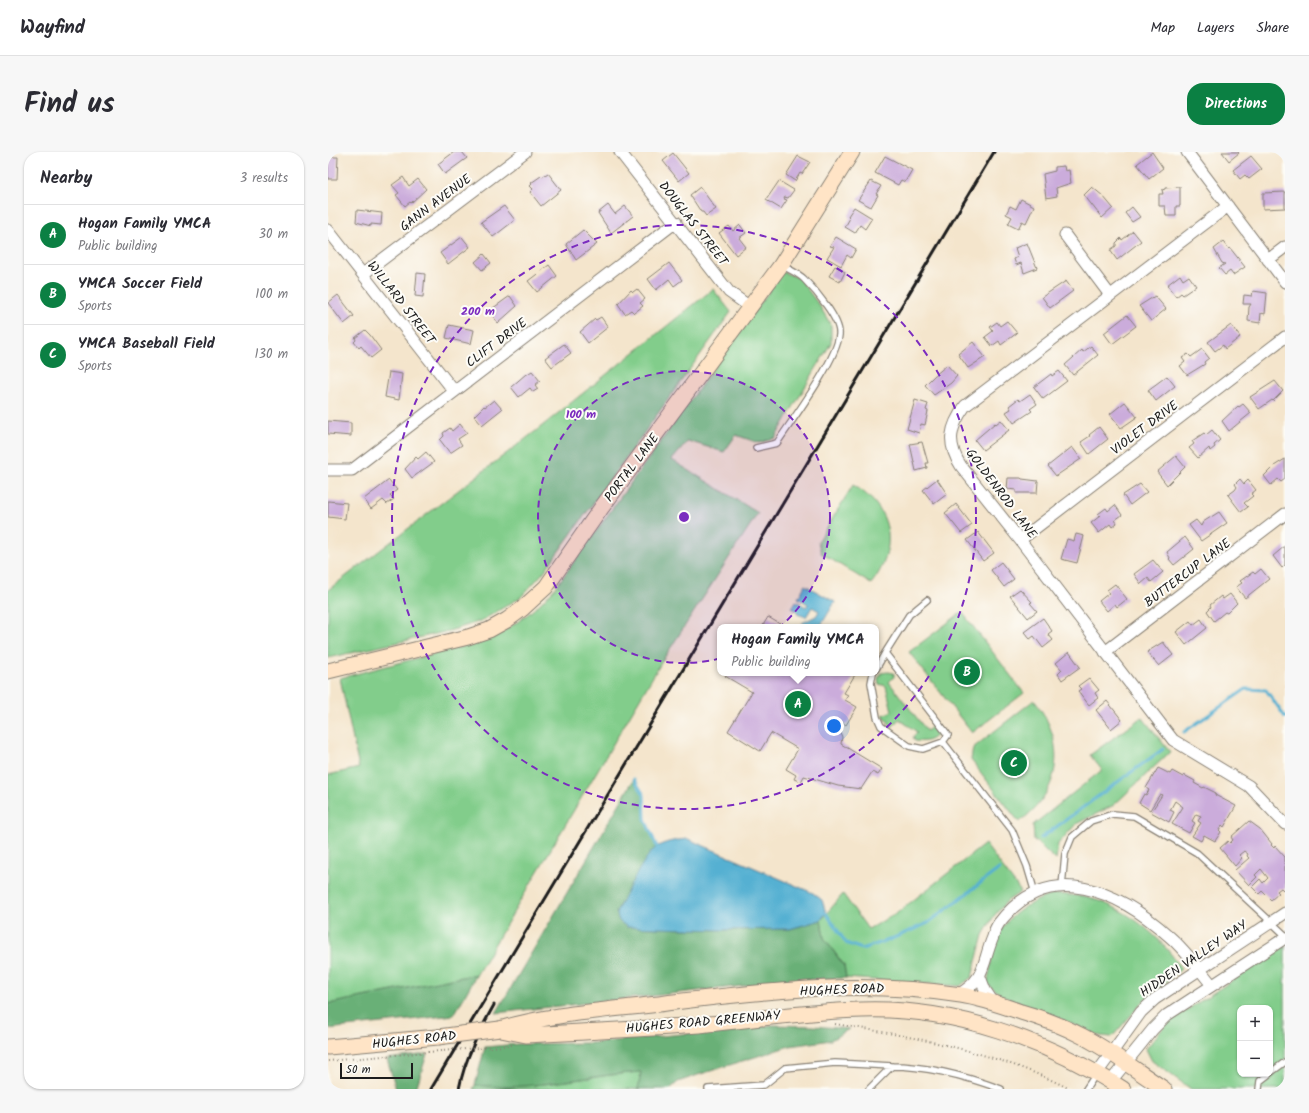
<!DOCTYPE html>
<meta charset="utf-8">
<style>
body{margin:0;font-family:Kalam,sans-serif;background:#f7f7f7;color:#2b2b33}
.controls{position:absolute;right:12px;bottom:12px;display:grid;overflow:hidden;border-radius:8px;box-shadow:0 1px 3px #0004}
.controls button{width:36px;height:36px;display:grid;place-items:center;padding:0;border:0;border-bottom:1px solid #e1e1e2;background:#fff;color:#2b2b33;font:20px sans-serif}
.scale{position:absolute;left:12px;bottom:10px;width:73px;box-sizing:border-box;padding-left:4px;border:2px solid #1c1c1c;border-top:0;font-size:11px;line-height:14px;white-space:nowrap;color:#1c1c1c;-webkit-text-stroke:3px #fdfcf7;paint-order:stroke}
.you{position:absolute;left:506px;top:574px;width:14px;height:14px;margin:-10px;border:3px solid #fff;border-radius:50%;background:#1a73e8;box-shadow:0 0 0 6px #1a73e833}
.badge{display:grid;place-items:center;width:26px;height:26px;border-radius:50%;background:#0b8043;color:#fff;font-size:13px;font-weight:700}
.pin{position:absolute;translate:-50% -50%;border:2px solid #fff;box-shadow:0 1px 4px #0006}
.popup{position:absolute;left:389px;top:472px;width:162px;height:52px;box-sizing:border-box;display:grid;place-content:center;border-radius:8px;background:#fff;filter:drop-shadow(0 1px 3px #0005);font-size:13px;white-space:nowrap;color:#7c7c81}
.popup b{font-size:15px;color:#2b2b33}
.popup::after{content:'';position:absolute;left:50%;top:100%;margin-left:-8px;border:8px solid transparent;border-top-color:#fff}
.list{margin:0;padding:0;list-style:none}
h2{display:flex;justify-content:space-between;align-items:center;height:52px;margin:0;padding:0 16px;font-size:17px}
h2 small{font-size:13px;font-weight:400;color:#7c7c81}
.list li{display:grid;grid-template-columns:26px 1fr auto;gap:12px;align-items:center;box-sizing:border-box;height:60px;padding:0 16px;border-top:1px solid #e1e1e2}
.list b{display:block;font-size:15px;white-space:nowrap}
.list p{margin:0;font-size:13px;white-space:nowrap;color:#7c7c81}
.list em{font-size:13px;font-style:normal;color:#7c7c81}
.map{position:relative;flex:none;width:957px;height:937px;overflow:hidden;border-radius:16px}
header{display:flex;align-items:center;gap:24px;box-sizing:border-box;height:56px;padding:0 20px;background:#fff;border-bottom:1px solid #e1e1e2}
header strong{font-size:19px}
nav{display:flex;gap:22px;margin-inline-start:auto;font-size:14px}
.intro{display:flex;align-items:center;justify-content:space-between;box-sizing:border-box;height:96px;padding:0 24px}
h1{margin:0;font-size:28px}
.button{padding:10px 18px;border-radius:16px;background:#0b8043;color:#fff;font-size:14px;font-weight:700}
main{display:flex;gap:24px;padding:0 24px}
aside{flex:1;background:#fff;border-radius:16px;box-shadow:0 1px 3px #0004}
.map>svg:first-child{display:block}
</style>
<header>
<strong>Wayfind</strong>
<nav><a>Map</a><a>Layers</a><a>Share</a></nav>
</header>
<div class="intro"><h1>Find us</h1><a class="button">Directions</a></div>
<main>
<aside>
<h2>Nearby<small>3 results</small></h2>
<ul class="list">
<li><span class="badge">A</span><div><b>Hogan Family YMCA</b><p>Public building</p></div><em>30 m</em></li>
<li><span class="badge">B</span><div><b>YMCA Soccer Field</b><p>Sports</p></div><em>100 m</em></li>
<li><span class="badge">C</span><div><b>YMCA Baseball Field</b><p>Sports</p></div><em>130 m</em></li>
</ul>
</aside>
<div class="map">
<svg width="957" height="937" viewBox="0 0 957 937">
<rect width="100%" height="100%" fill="#fdfcf7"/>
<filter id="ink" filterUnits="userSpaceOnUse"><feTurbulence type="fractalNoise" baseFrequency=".025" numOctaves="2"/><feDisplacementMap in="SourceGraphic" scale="8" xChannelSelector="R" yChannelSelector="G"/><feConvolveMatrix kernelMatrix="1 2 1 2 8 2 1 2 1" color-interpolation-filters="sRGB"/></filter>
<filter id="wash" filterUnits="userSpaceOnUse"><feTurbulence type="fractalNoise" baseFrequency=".012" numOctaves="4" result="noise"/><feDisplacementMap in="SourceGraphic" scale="16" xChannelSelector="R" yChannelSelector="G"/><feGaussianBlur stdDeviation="0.9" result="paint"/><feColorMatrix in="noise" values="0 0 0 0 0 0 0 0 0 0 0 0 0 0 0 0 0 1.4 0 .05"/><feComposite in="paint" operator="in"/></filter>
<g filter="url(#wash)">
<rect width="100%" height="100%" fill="#f4e5cc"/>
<path fill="#82cd8b" stroke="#4f7454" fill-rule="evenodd" d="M 455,120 L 471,126 L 491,153 L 503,173 L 503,191 L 447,286 L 431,291 L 408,283 L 396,300 L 360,289 L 344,308 L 430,361 L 336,506 L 149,822 L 0,852 L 0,623 L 31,616 L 12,526 L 152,490 C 182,478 206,460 227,436 Z
M 385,137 L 403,160 L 215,421 L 193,445 L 153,469 L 121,479 L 0,506 L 0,438 L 209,278 Z
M 525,333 C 565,356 571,397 543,432 L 493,401 L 490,390 Z
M 634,460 L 696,541 L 644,581 L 581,500 Z
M 560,520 L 566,521 L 566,525 L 561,530 L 599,579 L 605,574 L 610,581 C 603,590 597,590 587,589 L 585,585 L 589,580 L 571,567 L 564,575 L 555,563 L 564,559 L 558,534 L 551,532 L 550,527 L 553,521 Z
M 706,548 C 739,590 735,638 691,670 L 643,608 L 645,596 Z
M 814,565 L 842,600 L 786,653 L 748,672 L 730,692 L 728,708 L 706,688 L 705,673 L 774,618 L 762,603 Z
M 657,692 L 693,740 L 679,749 L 666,764 L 655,783 L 644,825 L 632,834 L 518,826 L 516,813 L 496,786 L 493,768 L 515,742 L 540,777 L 569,761 Z
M 729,742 C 738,743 748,743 757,745 C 795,753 834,784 853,817 L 813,852 L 784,885 L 772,884 L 714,859 L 674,844 L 659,832 C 663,815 665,791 675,775 C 686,759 711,745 729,742 Z
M 957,794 L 957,937 L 863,937 L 824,909 L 818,897 L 839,871 ZM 912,856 L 942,856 L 942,922 L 912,922 Z
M 313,920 L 310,937 L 145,937 L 147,933 C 158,934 170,935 181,935 C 225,933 269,923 313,920 Z"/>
<path fill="#69b077" stroke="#42664a" d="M 306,627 L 316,643 L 317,667 L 329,695 L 317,709 L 288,760 L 291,769 L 299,775 L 392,778 L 462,777 L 493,768 L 496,786 L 516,814 L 518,826 L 469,828 L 168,861 Z
M 149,822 L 126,863 L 0,877 L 0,852 Z
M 444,873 L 485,874 L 521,877 L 503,888 L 462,894 L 370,923 L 350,930 L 342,937 L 310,937 L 313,920 C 268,923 225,933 181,935 C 170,935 158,934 147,933 L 157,895 L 190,892 L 265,891 Z
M 99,902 L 88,937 L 68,937 L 59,907 Z"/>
<path fill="#54b0d2" stroke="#386677" d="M 477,433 L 507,450 L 492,475 L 477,475 L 474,471 L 488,464 L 491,459 L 484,455 L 478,465 L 469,462 L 470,460 L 464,456 L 468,449 L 478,455 L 480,452 L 470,446 Z
M 360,687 L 485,741 L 494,748 L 498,761 L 493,768 L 462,777 L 392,778 L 299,775 L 291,769 L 288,760 C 297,745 316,702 330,694 C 340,689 349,688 360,687 Z"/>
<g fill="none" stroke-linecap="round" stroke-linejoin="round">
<path stroke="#54b0d2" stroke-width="3" d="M 856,580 L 918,537 L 938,538 L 957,565
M 306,627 L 316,643 L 317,667 L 329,695
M 713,686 L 835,597
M 498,761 L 518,791 L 534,797 L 561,788 L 600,771 L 671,717"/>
</g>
<g id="blocks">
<path fill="#cbacdb" d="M 126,0 L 134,0 L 139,6 L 117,22 L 110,12 Z
M 824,0 L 835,16 L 821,27 L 809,12 Z
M 894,0 L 910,0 L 911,1 L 901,9 Z
M 345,1 L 361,21 L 351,29 L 335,9 Z
M 470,4 L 482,10 L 474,22 L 472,21 L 467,29 L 458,23 Z
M 557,4 L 584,18 L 577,30 L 573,28 L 570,33 L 547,21 Z
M 923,4 L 934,17 L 921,27 L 917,23 L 912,27 L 905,18 Z
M 0,5 L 10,5 L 9,27 L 0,27 Z
M 736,14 L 737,19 L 741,18 L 743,31 L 728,36 L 729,44 L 718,46 L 715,22 L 727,19 L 727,15 Z
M 220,21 L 233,38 L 213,54 L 202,40 L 205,37 L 202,34 L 204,32 L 203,31 L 213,24 L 214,25 Z
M 75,25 L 81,34 L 90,27 L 98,37 L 83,51 L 82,50 L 77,54 L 68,43 L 71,41 L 64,33 Z
M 451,29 L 466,38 L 460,46 L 457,45 L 456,47 L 459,48 L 453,57 L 438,48 Z
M 543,29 L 553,34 L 548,42 L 550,43 L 543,55 L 530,48 Z
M 372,35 L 388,57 L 378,64 L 375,60 L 373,60 L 362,43 Z
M 764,35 L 775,44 L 785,56 L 774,66 L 756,43 Z
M 852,35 L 852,54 L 848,54 L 848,64 L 838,64 L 837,54 L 831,54 L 831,42 L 835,42 L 834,38 L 837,37 L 837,36 Z
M 957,40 L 957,56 L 935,57 L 935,41 Z
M 693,47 L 706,54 L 698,71 L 694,69 L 690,77 L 680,72 L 684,65 L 678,62 L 682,54 L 688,57 Z
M 280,53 L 287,62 L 297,54 L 305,64 L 283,81 L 270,61 Z
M 176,54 L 187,68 L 165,85 L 153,70 Z
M 526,55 L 544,66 L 537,77 L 532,73 L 527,81 L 517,75 L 522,66 L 520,64 Z
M 804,55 L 812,65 L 804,70 L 797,61 Z
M 29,58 L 54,61 L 53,73 L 43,72 L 43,74 L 28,70 Z
M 412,73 L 418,81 L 411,86 L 418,95 L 408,103 L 391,81 L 401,74 L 405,79 Z
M 255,78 L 269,92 L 248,108 L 238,92 Z
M 805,79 L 813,89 L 789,108 L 782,98 L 788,94 L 788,91 L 793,86 L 794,88 Z
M 134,85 L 142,95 L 120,112 L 112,101 Z
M 508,85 L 528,97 L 523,106 L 519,103 L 513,114 L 499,106 L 506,95 L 502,94 Z
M 895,90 L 901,97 L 902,96 L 917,115 L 905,123 L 902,119 L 897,123 L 891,116 L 897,112 L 894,111 L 886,97 Z
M 699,91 L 709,116 L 696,121 L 693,111 L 688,113 L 686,107 L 690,105 L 687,96 Z
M 156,102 L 163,111 L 154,118 L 147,110 Z
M 341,111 L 354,128 L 346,134 L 341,127 L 328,138 L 320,127 Z
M 221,113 L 229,124 L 209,140 L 200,129 Z
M 507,114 L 517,120 L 512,130 L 501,124 Z
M 89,121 L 97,122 L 95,145 L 87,144 Z
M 852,123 L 855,128 L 861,124 L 868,134 L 855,143 L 853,141 L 848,145 L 839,133 Z
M 738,129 L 745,139 L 722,156 L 714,145 Z
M 309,137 L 317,147 L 312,151 L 315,154 L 306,161 L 303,158 L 297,162 L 290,152 L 303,138 L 305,140 Z
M 925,139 L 939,141 L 937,162 L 933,161 L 932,171 L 920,169 L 921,155 L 923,152 L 915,152 L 916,143 L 924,144 Z
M 10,143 L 26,164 L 16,172 L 0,151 Z
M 182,144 L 189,154 L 170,171 L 161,159 Z
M 827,144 L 838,157 L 823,169 L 811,154 Z
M 799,163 L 808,174 L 784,192 L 776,181 Z
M 273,165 L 280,175 L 260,191 L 252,180 L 267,167 L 268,168 Z
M 679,169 L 689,181 L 673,193 L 671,189 L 664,194 L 657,185 L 665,179 L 662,175 L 669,170 L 672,174 Z
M 121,173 L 146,178 L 143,192 L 118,186 Z
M 903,173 L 912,185 L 897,197 L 895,193 L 887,199 L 880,190 Z
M 37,178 L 42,183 L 53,198 L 43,206 L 33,194 L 31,196 L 26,190 L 28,188 L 27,186 Z
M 645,190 L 657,205 L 640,216 L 630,202 Z
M 236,192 L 243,201 L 224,215 L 217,206 Z
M 763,194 L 770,203 L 745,223 L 737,213 L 754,198 L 755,200 Z
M 874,197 L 881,206 L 876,210 L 877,212 L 859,223 L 852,214 L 857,210 L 854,206 L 860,202 L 863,205 Z
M 619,213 L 629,224 L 623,231 L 606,243 L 597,233 L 606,224 Z
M 204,219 L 212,229 L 207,233 L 210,237 L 205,240 L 202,236 L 191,245 L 183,235 L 198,222 L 198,223 Z
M 731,219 L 739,229 L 715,247 L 706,235 L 723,222 L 724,224 Z
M 61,220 L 74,222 L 71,248 L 57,245 Z
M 839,224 L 847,234 L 828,249 L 820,238 Z
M 947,229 L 955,239 L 945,249 L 944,248 L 931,257 L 922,245 Z
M 702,242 L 709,252 L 702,257 L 704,259 L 686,271 L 678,260 L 683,257 L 681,254 L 690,247 L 692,249 Z
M 166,248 L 174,257 L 154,273 L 146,264 L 156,254 L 157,255 Z
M 587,248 L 600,252 L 598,258 L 600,259 L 597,273 L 593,272 L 591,281 L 579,277 Z
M 797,250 L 809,265 L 793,276 L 782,262 Z
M 915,252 L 923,261 L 901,279 L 894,269 L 910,254 L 911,255 Z
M 673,268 L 681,278 L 655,298 L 647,288 L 667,271 L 668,272 Z
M 0,269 L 23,271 L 23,284 L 0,282 Z
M 132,272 L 139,281 L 130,287 L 134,293 L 122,301 L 112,288 L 116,284 L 115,281 L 122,276 L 124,279 Z
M 771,275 L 780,287 L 761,302 L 753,290 L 762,284 L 761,283 Z
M 884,278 L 892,288 L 886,293 L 887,295 L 882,299 L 881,296 L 870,306 L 861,296 L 866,292 L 864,289 L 876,281 L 878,283 Z
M 594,290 L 600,311 L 598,311 L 599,316 L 588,319 L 582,292 Z
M 744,295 L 753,307 L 728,324 L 720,314 Z
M 98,300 L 106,310 L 84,326 L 77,317 L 88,305 L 90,307 Z
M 848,304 L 857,315 L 839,333 L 829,320 Z
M 957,307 L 957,327 L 953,330 L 950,327 L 943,333 L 936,324 L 946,314 Z
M 680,326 L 693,326 L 694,327 L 710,329 L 709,341 L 688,341 L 688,338 L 679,337 Z
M 609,327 L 619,342 L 606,352 L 595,338 Z
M 912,327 L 916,332 L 920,328 L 928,338 L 923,342 L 925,344 L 916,351 L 920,355 L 913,360 L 900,343 L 907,338 L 909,335 L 907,332 Z
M 61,328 L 69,338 L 62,343 L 66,347 L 59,352 L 55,348 L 43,357 L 36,347 Z
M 812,332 L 819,340 L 802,353 L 795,343 Z
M 0,349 L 19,351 L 17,367 L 0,365 Z
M 628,352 L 644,373 L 633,381 L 617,361 Z
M 787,353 L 794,363 L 787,368 L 789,371 L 784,375 L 782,372 L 771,381 L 763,371 L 772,364 L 770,362 L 778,356 L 780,359 Z
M 891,360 L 899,371 L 873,389 L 861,373 L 868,368 L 873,374 L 875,370 Z
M 650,380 L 666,401 L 655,409 L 639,388 Z
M 748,382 L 756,384 L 749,411 L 733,407 L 739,387 L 746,389 Z
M 857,385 L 866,397 L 846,413 L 841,407 L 842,406 L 839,400 Z
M 957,394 L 957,413 L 954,416 L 945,404 Z
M 825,408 L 835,420 L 823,430 L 820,426 L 813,432 L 806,422 Z
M 673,410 L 686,427 L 676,435 L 663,418 Z
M 933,417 L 941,427 L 917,446 L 908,435 L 914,431 L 912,429 L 925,420 L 927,422 Z
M 787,432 L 799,447 L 789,455 L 787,452 L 779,459 L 771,449 L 781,441 L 779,438 Z
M 692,437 L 704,450 L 702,451 L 709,459 L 700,466 L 682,444 Z
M 902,442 L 909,451 L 899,461 L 897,460 L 886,469 L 879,459 L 883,455 L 882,453 L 893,444 L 895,447 Z
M 440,465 L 457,475 L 434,475 Z
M 715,466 L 724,479 L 720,482 L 725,488 L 715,496 L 706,484 L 702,487 L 696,480 Z
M 873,467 L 879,476 L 858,493 L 848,480 L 862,469 L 865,473 Z
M 835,490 L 845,503 L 831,514 L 819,500 Z
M 741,500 L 752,515 L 734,528 L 730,522 L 734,518 L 728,511 Z
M 399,521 L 528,521 L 516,541 L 520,543 L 517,548 L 529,555 L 518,573 L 514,570 L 510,576 L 514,585 L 513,592 L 554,617 L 550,623 L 544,620 L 533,637 L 510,634 L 476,624 L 473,630 L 466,627 L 468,623 L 458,617 L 470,597 L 443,581 L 432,599 L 400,579 L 424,540 L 397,524 Z
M 761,526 L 771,538 L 767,541 L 770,546 L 761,553 L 750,539 L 753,537 L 750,534 Z
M 779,549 L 794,568 L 783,577 L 768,558 Z
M 830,616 L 842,622 L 844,619 L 855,625 L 856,623 L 867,629 L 866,631 L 875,636 L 876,635 L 888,641 L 887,643 L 908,654 L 896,675 L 894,673 L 891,678 L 893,680 L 887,689 L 876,683 L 873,689 L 864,684 L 873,671 L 870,669 L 873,664 L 868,662 L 864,669 L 867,671 L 861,681 L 844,672 L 855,655 L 847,649 L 842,658 L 846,660 L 841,670 L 823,660 L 834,643 L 832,642 L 822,658 L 811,651 L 816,642 L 818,643 L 821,638 L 818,636 Z
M 921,669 L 932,677 L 944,692 L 943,693 L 946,696 L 947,694 L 957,705 L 957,736 L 955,738 L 953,736 L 949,739 L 951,741 L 943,748 L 934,739 L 931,742 L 924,735 L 932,727 L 935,731 L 940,726 L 933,717 L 927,723 L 929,725 L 921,733 L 907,718 L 921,706 L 919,704 L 920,702 L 916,699 L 911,703 L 914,706 L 907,714 L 892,696 L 900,689 L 902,691 L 905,688 L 903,685 Z"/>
</g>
</g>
<g filter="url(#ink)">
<use href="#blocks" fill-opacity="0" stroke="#888074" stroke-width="1"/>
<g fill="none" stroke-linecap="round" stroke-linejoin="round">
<g stroke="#888074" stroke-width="8">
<path id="lane" d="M 428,296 L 449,291 C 464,268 509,208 511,183 C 513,168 487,138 476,127 C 470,121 460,117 453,113
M 599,448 L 581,463 L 557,501 L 620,583 L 615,590 L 684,678 L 699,714 L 707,741
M 548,517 L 557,501
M 545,521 L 543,531 L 549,565 L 553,574 L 581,594 L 595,597 L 615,590
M 734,734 L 737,702 L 744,685 L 763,669 L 785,662 L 806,664 L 869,701 L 957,783
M 942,921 L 957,910
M 380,937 L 436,933 L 457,916 L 507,911 L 564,914
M 541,937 L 564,914 C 600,914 640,925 673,937
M 758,937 L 768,922
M 931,937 L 932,929 L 941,922"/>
</g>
<g stroke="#888074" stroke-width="13">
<path id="street" d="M 292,0 L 401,140 L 422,155
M 859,0 L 957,130
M 900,54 L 637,254 C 622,275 618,291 633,314 L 692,388 L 845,588 L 921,634 L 957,672
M 0,78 L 126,239
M 737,83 L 782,143
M 940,108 L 957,95
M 35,122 L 197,0
M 0,318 L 24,318 L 348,70
M 692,388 L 957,185
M 777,500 L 957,362
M 652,825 L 657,838 L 665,850
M 631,842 C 658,827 654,811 665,785 C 666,780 668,775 671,771 C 721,705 792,740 842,785 C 858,799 871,817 884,833
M 769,921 L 813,860 L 827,847 L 957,761
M 783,929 L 825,877 L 839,863 L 957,786"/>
</g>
<g stroke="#888074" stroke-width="17">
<path id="secondary" d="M 0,519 L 140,485 L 161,478 L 179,468 L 194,457 L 218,435 L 274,355 L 453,113 L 524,0
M 172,877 C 228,860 288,858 346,850 C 443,838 536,828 633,843 C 653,846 673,853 693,860 C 714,866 735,874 754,884 C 783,899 809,919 836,937
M 173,878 L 198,883 C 256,880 314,877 371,873 C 425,868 479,859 534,858 C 627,855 717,888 795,937
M 0,895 L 110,885"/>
</g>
<path stroke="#888074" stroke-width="2" stroke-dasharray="1 3" stroke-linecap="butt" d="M 507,872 C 588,885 669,900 742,937
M 163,895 L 184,893
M 0,909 L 100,900"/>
<use href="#lane" stroke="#fff" stroke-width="5.5"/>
<use href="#street" stroke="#fff" stroke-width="11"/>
<use href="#secondary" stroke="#ffe4c6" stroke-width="15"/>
<path stroke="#1c1c1c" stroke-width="3" d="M 103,937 L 666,0
M 131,937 C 137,906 151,880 166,853"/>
<g stroke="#888074" stroke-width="17" stroke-linecap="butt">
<path id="secondary-bridge" d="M 110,885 L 172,877"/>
</g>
<path stroke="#888074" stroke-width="2" stroke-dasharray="1 3" stroke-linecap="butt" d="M 100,900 L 163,895"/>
<use href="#secondary-bridge" stroke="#ffe4c6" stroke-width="15"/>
</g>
</g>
<circle cx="356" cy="365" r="146" fill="#7b2cbf" fill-opacity=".12"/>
<g fill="none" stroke="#7b2cbf" stroke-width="2" stroke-dasharray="7 5">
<circle cx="356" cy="365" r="146"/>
<circle cx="356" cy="365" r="292"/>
</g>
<g text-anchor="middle" stroke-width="4" stroke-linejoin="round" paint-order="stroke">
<g font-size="13" fill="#1c1c1c" stroke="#fdfcf7">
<text transform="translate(107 50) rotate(-37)" y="5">GANN AVENUE</text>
<text transform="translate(366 71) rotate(52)" y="5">DOUGLAS STREET</text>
<text transform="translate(74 150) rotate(52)" y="5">WILLARD STREET</text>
<text transform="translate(168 190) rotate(-37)" y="5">CLIFT DRIVE</text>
<text transform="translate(816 275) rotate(-37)" y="5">VIOLET DRIVE</text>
<text transform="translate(303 315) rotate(-53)" y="5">PORTAL LANE</text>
<text transform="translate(674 341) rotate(53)" y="5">GOLDENROD LANE</text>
<text transform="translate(859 420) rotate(-37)" y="5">BUTTERCUP LANE</text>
<text transform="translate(865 806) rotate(-34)" y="5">HIDDEN VALLEY WAY</text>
<text transform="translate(514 837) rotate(-2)" y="5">HUGHES ROAD</text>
<text transform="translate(375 869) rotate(-5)" y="5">HUGHES ROAD GREENWAY</text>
<text transform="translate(86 887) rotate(-6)" y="5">HUGHES ROAD</text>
</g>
</g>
<circle cx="356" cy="365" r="6" fill="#7b2cbf" stroke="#fdfcf7" stroke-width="2"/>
<g font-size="12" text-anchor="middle" font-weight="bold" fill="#7b2cbf" stroke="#fdfcf7" stroke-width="4" stroke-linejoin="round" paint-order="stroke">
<text x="150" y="163">200 m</text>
<text x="253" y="266">100 m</text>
</g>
</svg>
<div class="controls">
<button>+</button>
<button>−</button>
</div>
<div class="scale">50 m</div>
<div class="you"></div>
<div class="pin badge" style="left:470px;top:552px">A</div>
<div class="popup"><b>Hogan Family YMCA</b>Public building</div>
<div class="pin badge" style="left:639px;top:520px">B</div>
<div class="pin badge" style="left:686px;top:611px">C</div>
</div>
</main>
